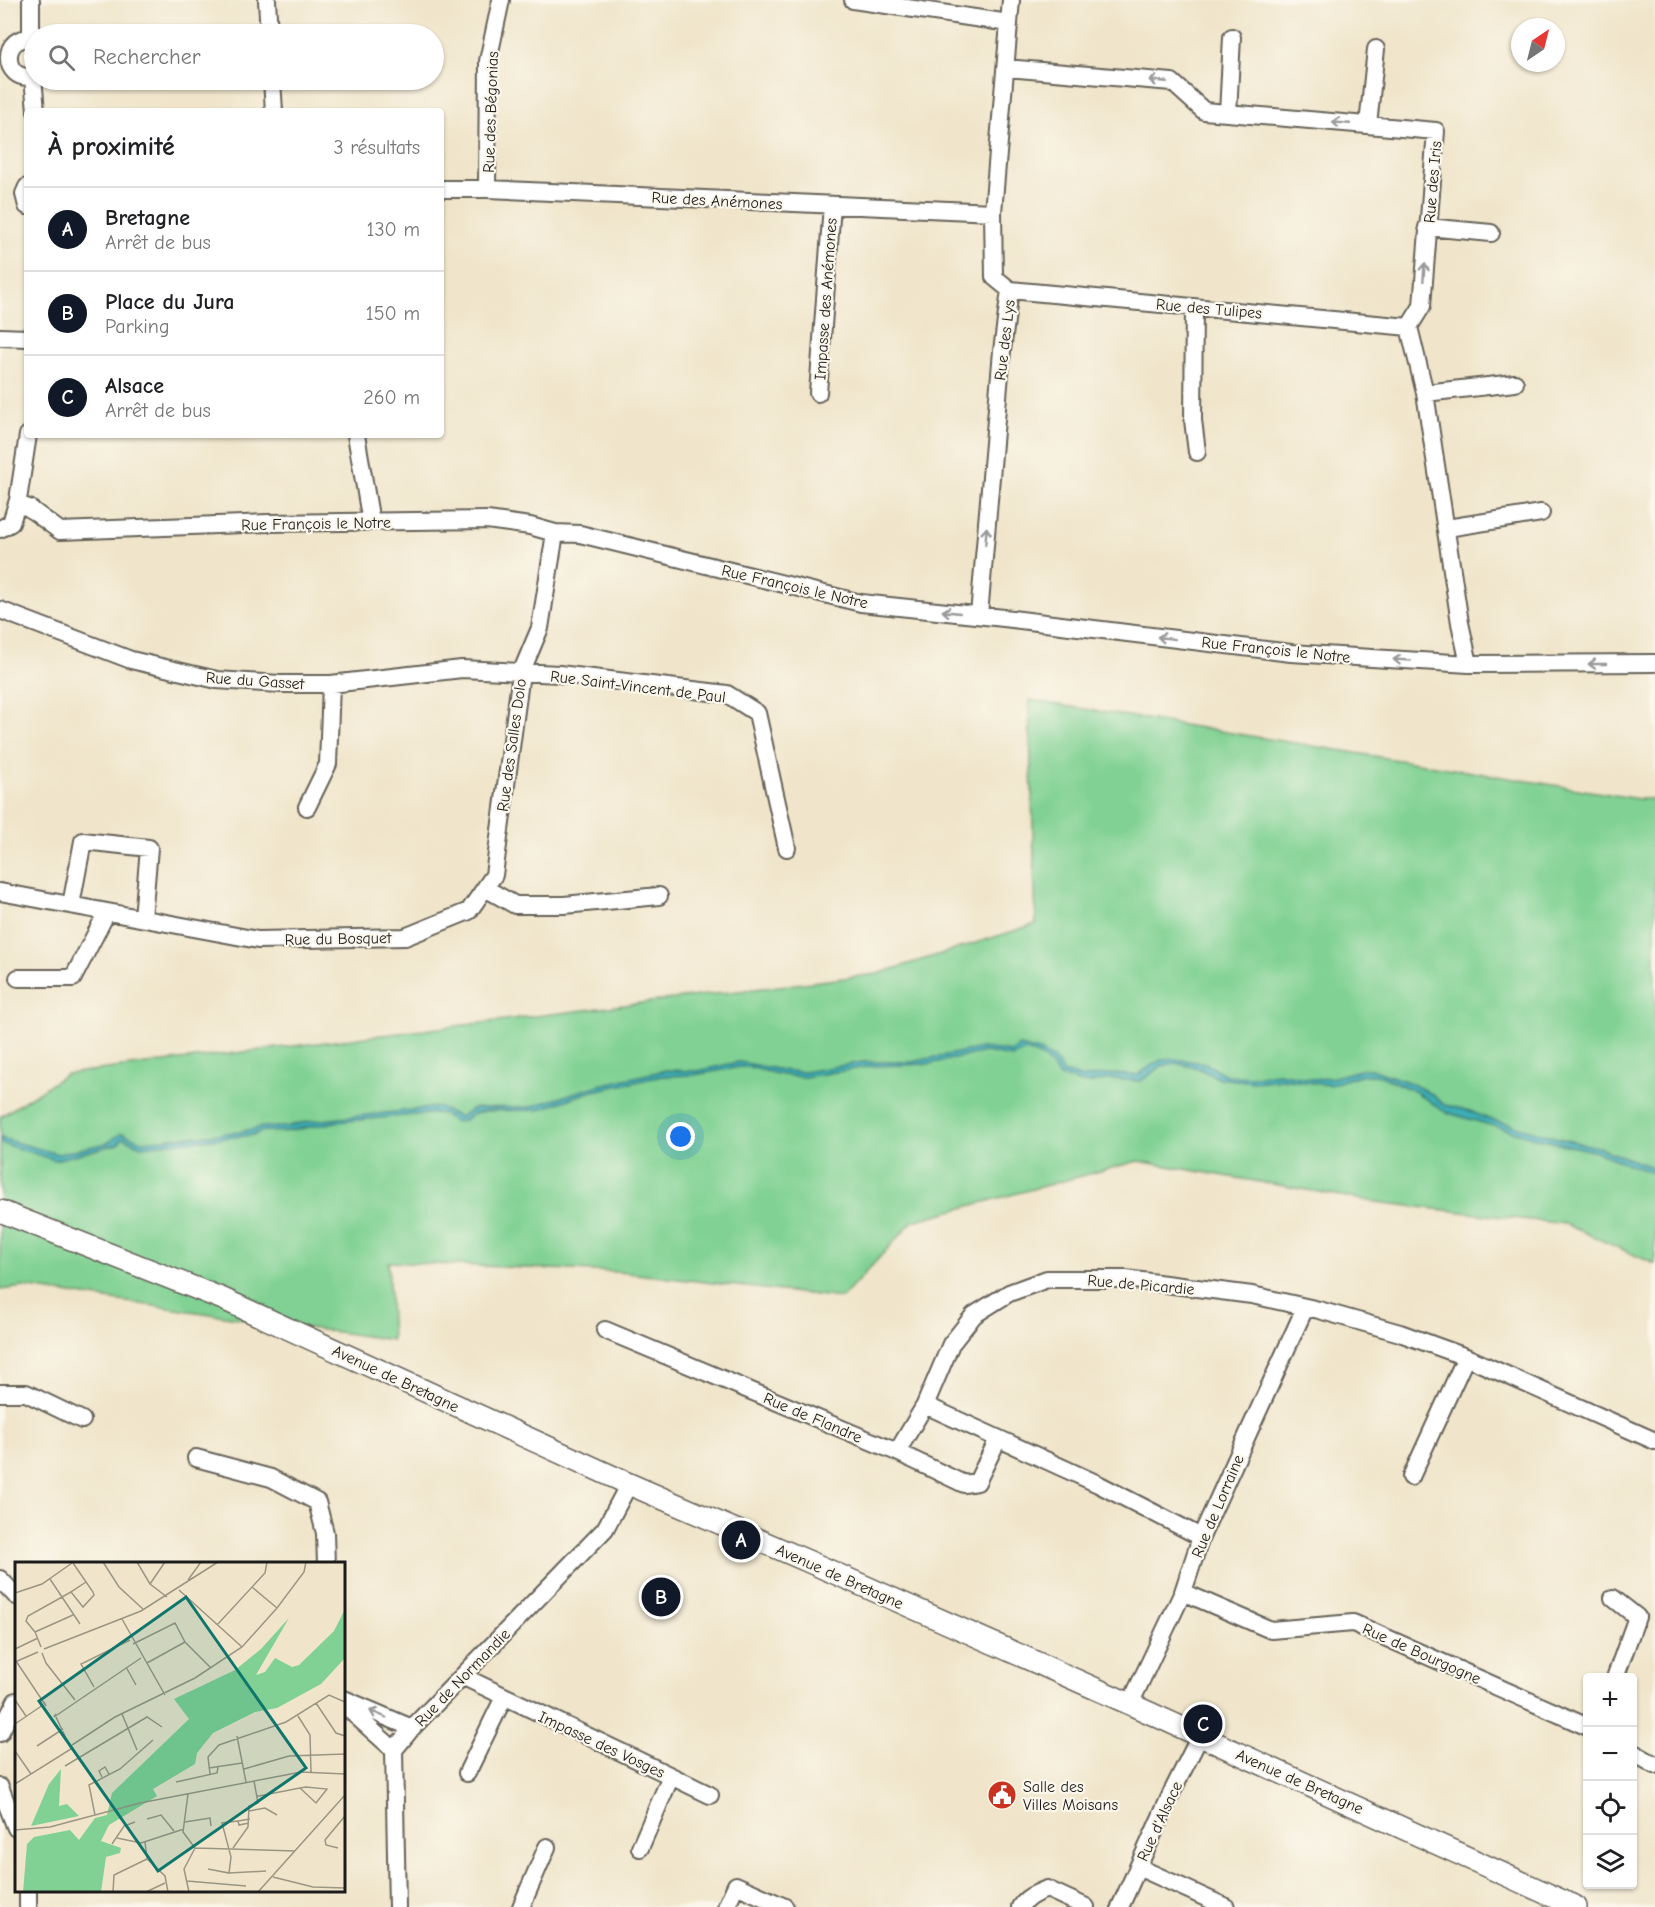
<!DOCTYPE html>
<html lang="fr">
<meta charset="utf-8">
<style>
body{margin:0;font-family:"Comic Neue",sans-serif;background:#f6f6f6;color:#202124}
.controls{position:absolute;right:18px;bottom:18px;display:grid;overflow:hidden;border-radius:6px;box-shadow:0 2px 4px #0004}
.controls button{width:54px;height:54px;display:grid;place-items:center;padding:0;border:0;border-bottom:2px solid #e0e0e0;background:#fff;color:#202124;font:30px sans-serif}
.compass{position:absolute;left:1511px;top:18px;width:54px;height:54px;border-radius:50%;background:#fff;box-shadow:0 2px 4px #0004;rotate:35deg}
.you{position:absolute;left:681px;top:1137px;width:21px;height:21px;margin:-15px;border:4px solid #fff;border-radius:50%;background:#1a73e8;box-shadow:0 0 0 9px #1a73e833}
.badge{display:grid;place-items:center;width:39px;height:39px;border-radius:50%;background:#111827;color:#fff;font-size:20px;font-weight:700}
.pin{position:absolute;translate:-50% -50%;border:3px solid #fff;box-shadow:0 2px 6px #0006}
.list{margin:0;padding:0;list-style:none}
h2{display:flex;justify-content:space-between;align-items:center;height:78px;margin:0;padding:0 24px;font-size:26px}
h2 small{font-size:20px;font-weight:400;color:#757577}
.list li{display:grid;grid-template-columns:39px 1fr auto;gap:18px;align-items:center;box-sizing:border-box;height:84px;padding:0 24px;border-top:2px solid #e0e0e0}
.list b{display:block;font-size:22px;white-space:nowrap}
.list p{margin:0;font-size:20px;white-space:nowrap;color:#757577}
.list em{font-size:20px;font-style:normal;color:#757577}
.icon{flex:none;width:33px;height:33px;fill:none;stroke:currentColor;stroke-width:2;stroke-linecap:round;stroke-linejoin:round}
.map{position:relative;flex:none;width:1655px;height:1907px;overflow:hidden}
.search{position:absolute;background:#fff;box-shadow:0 2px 4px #0004;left:24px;top:24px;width:420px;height:66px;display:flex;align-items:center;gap:15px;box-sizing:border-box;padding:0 21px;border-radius:33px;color:#757577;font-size:22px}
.panel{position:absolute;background:#fff;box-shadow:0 2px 4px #0004;left:24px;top:108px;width:420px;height:330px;border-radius:6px}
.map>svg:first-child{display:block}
</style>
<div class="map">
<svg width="1655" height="1907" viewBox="0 0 1655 1907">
<rect width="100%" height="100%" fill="#fbf7ec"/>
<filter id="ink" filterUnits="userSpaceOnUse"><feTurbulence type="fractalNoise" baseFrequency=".0167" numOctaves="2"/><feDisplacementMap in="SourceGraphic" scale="12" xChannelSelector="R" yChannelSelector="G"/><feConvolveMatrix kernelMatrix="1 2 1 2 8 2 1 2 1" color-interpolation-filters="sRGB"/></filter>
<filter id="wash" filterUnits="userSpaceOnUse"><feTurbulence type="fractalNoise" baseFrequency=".008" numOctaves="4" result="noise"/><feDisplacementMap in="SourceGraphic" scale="24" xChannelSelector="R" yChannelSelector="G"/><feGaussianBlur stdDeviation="1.35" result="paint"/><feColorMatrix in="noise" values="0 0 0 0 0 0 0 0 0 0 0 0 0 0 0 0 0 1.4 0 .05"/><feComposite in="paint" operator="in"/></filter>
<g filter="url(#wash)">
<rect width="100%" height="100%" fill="#f0e5ca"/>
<path fill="#80d193" stroke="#4e7658" stroke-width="1.5" d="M 1029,700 L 1639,799 L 1655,799 L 1655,1264 L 1565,1224 L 1376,1202 L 1138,1161 L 913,1221 L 842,1298 L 619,1272 L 388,1262 L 392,1340 L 23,1287 L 0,1290 L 0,1117 L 66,1074 L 877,974 L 1036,924 Z"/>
<path fill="#3cadb4" stroke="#2c6468" stroke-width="1.5" d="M 1019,1046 L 1039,1051 L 1053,1058 L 1063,1072 L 1083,1078 L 1107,1074 L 1137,1075 L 1161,1060 L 1173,1059 L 1205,1063 L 1226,1075 L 1250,1077 L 1278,1073 L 1313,1079 L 1331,1078 L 1364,1069 L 1371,1069 L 1411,1083 L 1431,1094 L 1445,1105 L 1470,1111 L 1486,1118 L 1558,1138 L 1602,1148 L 1610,1152 L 1655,1168 L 1655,1174 L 1593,1151 L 1539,1139 L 1445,1112 L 1416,1092 L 1381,1076 L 1374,1075 L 1360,1075 L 1330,1085 L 1282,1079 L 1253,1082 L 1218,1078 L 1198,1068 L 1175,1063 L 1162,1066 L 1141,1081 L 1110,1079 L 1087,1084 L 1060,1077 C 1045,1060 1049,1057 1025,1051 L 1012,1057 L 985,1052 L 929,1064 L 873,1066 L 804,1077 L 782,1075 L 749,1067 L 740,1067 L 694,1075 L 662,1076 L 589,1092 L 538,1110 L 484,1111 L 471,1115 L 465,1120 L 455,1122 L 443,1114 L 437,1113 L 335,1122 L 284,1132 L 264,1131 L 252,1135 L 141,1146 L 123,1138 L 118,1144 L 55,1160 L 0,1143 L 0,1138 L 58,1154 L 107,1143 L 122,1133 L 142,1141 L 239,1132 L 263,1127 L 286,1127 L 305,1122 L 439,1107 L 459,1117 L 474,1108 L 530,1107 L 599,1085 L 666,1070 L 697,1071 L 739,1062 L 787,1071 L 804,1072 L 863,1062 L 911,1062 L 982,1048 L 1011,1052 Z"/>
</g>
<g filter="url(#ink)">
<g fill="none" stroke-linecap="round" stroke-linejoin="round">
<g stroke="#666259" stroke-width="20">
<path id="minor" d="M 31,0 L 31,38
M 267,0 L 269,34
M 853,0 L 1009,23
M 34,40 C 1,30 0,84 34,76
M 1006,68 L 1172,82 L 1204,111 L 1436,131 L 1422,306 L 1409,327 L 1425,393 L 1460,623 L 1469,664
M 33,77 L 36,111
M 272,80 L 274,111
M 1228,113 L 1232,37
M 1368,125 L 1376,49
M 27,187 L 24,194 L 27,206
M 441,189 L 487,189 L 993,212
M 487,189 L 488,61 L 501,0
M 1427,227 L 1491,233
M 1010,290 L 1409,327
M 1010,290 L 994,277 L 993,212 L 1011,0
M 1194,307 L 1193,420 L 1197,452
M 0,337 L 27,338
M 818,393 L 832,205
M 1425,393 L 1515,383
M 356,435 L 371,522
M 17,504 L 29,508 L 60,531 L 269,523 L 487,520 L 530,526 L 555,533 L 580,534 L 861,603 L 1004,618 L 1291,653 L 1469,664 L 1655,663
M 1447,528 L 1541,513
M 0,529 L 11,523 L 18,500 L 28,435
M 0,610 L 131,660 L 217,680 L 280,684 L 331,684 L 462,669 L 559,674 L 727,694 L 757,713 L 787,848
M 979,615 L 1002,351 L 1010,290
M 307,807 L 328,764 L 331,684
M 485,888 L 494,875 L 521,673 L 540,628 L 555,533
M 0,892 L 258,940 L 405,937 L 469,911 L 485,888 L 515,905 L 564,905 L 659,896
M 71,905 L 83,841 L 149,848 L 143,918
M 18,978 L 73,978 L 107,912
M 605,1330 L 897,1452 L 964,1484 L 977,1482 L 998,1439
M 0,1393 L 26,1393 L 82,1420
M 925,1405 L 1098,1484 L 1201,1537
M 897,1452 L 925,1405 L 951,1344 L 974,1315 L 1009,1293 L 1047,1279 L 1126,1279 L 1252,1295 L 1319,1310 L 1400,1333 L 1466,1357 L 1655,1441
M 196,1458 L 271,1478 L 317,1502 L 325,1533 L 326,1564
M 1411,1477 L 1466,1357
M 0,1579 L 16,1596
M 1183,1592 L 1271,1630 L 1353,1623 L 1588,1727
M 1613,1598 L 1637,1617 L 1615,1678
M 462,1676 L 671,1776 L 640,1848
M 344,1699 L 412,1728
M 1130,1704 L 1183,1592 L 1201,1537 L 1305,1308
M 344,1705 L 394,1750
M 0,1733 L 16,1701
M 1632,1752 L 1655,1765
M 467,1773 L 504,1697
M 671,1776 L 710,1795
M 0,1787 L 16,1828
M 1138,1867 L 1226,1907
M 28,1890 L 28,1907
M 397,1907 L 394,1750 L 412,1728 L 605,1529 L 629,1484
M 521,1907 L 547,1847
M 726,1907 L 736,1885 L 785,1907
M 1020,1907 C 1026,1897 1037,1893 1047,1889 L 1086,1907
M 1120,1907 L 1173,1790 L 1200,1736"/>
</g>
<g stroke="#666259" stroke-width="24">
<path id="tertiary" d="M 0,1211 L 223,1299 L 629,1484 L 812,1563 L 1130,1704 L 1576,1907"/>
</g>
<use href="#minor" stroke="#fff" stroke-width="16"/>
<use href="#tertiary" stroke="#fff" stroke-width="21"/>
</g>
<defs><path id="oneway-shaft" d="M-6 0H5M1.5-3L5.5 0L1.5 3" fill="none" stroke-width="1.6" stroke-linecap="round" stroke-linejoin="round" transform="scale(1.5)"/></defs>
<g stroke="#999">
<use href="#oneway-shaft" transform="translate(1158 81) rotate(-175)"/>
<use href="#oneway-shaft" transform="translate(1341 123) rotate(-175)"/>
<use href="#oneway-shaft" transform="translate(1424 272) rotate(-86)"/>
<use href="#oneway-shaft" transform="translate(986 536) rotate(-85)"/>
<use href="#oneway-shaft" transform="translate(951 612) rotate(-174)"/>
<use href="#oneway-shaft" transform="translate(1166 638) rotate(-173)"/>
<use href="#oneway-shaft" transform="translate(1402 660) rotate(-177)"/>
<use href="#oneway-shaft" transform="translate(1597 664) rotate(180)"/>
<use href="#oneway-shaft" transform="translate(378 1714) rotate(-157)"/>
</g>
</g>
<defs>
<g id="civic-disc" transform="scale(1.5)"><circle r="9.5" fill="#c8321e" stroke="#fbf7ec"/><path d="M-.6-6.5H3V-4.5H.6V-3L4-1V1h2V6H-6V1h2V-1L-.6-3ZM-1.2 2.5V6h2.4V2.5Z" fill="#fff"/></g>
</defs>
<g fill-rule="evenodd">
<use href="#civic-disc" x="1002" y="1795"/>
</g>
<g text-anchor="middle" stroke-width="4.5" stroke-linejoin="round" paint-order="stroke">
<g font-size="16" fill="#1c1c1c" stroke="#fbf7ec">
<text transform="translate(490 112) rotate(-88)" y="6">Rue des Bégonias</text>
<text transform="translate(1432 182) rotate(-85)" y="6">Rue des Iris</text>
<text transform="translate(717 200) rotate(3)" y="6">Rue des Anémones</text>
<text transform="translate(825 299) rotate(-86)" y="6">Impasse des Anémones</text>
<text transform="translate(1209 308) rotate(5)" y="6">Rue des Tulipes</text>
<text transform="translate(1004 340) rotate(-83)" y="6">Rue des Lys</text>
<text transform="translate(316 523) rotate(-1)" y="6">Rue François le Notre</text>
<text transform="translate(795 586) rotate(13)" y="6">Rue François le Notre</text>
<text transform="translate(1276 649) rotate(6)" y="6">Rue François le Notre</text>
<text transform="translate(255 680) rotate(4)" y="6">Rue du Gasset</text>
<text transform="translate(638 686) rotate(7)" y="6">Rue Saint-Vincent de Paul</text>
<text transform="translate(511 745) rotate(-82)" y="6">Rue des Salles Dolo</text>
<text transform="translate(338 938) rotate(-1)" y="6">Rue du Bosquet</text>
<text transform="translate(1141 1284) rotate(5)" y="6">Rue de Picardie</text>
<text transform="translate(396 1378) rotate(25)" y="6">Avenue de Bretagne</text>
<text transform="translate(813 1417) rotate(23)" y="6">Rue de Flandre</text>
<text transform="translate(1217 1506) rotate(-67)" y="6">Rue de Lorraine</text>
<text transform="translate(840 1576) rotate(24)" y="6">Avenue de Bretagne</text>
<text transform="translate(1422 1653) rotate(24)" y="6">Rue de Bourgogne</text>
<text transform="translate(462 1677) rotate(-46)" y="6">Rue de Normandie</text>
<text transform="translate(602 1744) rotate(25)" y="6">Impasse des Vosges</text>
<text transform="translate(1300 1781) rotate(24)" y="6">Avenue de Bretagne</text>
<text transform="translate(1159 1821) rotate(-65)" y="6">Rue d'Alsace</text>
</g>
<g font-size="16" fill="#1c1c1c" stroke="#fbf7ec" text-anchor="start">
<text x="1023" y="1792">Salle des<tspan x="1023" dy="18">Villes Moisans</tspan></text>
</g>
</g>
<g transform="translate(15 1562)">
<rect width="330" height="330" fill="#f0e5ca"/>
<path d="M 330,47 L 330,96 L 306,122 L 262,146 L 240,150 L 198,171 L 182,191 L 180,202 L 138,227 L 142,234 L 94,263 L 86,279 L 106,286 L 105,291 L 91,295 L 86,330 L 8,330 L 12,282 L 19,275 L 55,268 L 64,278 L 80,256 L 92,253 L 97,231 L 174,157 L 159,137 L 220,108 L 246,87 L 274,56 L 241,113 L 250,110 L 260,96 L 277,105 L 284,103 L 319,69 ZM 46,207 L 44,244 L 52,242 L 64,254 L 16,264 L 34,222 Z" fill="#80d193"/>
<path fill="none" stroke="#9b9584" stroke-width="1.5" d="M 88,0 L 104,25 L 129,48M 122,0 L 135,22 L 152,35M 58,1 L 78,30 L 79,33 L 68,45 L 56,30 L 71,20M 35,17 L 65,62M 173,18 L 186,0M 135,22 L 150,0M 237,25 L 262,46M 164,28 L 227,85M 0,31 L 27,22 L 57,1M 107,57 L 150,133M 202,63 L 250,11 L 252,0M 20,70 L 11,59 L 13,54 L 56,30M 118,82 L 160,61 L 170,80 L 196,106M 26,85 L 20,70 L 58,53M 0,87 L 23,76M 29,87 L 126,49 L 203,0M 27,91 L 31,101 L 60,138M 1,99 L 31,144 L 29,140M 0,100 L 23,90M 132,101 L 170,80M 111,105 L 121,123M 79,125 L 66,102 L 115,78M 0,138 L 11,154M 301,141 L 321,171 L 330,174M 41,152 L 39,155 L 126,96M 107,152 L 122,188M 283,154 L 295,173 L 296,210M 0,162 L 28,143M 222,174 L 231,220M 57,183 L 100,155 L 180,116 L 227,85 L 262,46 L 289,10 L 291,0M 22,184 L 48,167M 0,189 L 16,212M 50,204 L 132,155 L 147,165M 194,206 L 227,201M 229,207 L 274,194 L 330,192M 195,212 L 193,195 L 204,183 L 271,160 L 314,133 L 330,140M 87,215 L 84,209 L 90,205 L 94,212M 161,220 L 202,211 L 203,205M 0,222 L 56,187 L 41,155M 173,232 L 168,270 L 180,286 L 280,289M 242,234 L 244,234 L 285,226 L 291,225 L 312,227 L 301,241 L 285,226M 234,249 L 250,246 L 262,253M 80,253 L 74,223 L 105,207 L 138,178M 132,257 L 146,253 L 159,269M 170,260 L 195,256 L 196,264M 234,261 L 224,263 L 223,259 L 235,257M 0,268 L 35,265 L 125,241 L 286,210 L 330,212M 102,276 L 126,281 L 169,267M 130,280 L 132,297 L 150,314 L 153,330M 97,282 L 109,264 L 120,260M 218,286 L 233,265 L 234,244 L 243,241 L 239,219M 323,286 L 311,283 L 310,278 L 330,254M 193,307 L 214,311 L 216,295 L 207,261 L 223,259M 214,311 L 251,309M 258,315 L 298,325 L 330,326M 172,319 L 231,324M 98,330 L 99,313 L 132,297M 131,330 L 150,321M 174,330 L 169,307 L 180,286M 243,330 L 330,233"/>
<path fill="#0f766e" fill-opacity="0.15" stroke="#0f766e" stroke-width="3" d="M 171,35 L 291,206 L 143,309 L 24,139 Z"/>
<rect width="330" height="330" fill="none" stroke="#1c1c1c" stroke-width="3"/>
</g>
</svg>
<div class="controls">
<button>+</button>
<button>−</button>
<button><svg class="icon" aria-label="locate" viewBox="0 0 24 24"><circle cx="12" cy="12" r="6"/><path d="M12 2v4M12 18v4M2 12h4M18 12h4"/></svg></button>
<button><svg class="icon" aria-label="layers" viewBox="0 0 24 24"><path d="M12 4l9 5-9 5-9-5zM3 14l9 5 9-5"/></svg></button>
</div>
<svg class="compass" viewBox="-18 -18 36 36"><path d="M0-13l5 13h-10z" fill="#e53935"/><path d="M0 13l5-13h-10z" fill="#757577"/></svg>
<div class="you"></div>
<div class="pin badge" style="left:741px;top:1540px">A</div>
<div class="pin badge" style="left:661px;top:1597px">B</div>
<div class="pin badge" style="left:1203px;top:1724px">C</div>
<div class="search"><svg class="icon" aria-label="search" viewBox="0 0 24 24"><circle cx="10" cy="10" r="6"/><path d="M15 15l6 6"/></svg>Rechercher</div>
<section class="panel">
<h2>À proximité<small>3 résultats</small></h2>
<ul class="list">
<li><span class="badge">A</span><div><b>Bretagne</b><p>Arrêt de bus</p></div><em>130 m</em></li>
<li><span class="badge">B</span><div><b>Place du Jura</b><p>Parking</p></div><em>150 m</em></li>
<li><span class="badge">C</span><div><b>Alsace</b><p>Arrêt de bus</p></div><em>260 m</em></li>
</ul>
</section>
</div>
